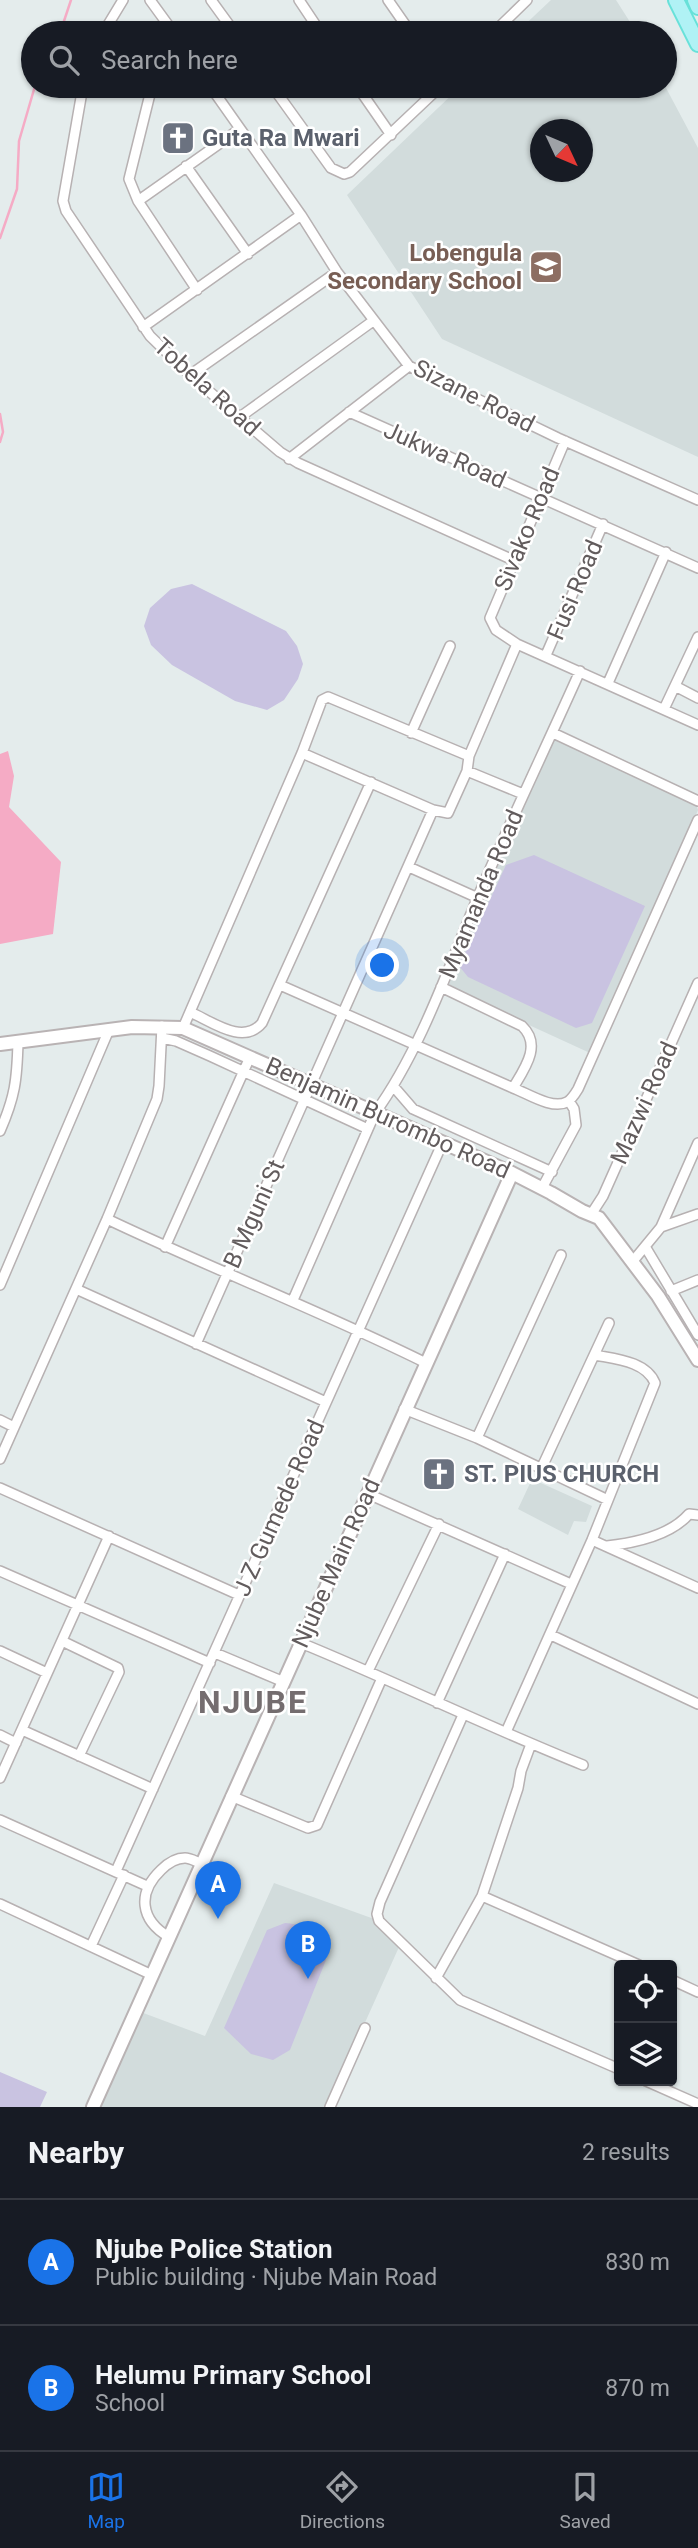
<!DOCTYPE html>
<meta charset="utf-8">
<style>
body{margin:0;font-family:Roboto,sans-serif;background:#20242c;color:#f1f3f6}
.controls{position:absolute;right:21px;bottom:21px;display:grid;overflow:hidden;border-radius:7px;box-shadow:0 2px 5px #0004}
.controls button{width:63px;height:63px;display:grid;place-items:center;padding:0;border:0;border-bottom:2px solid #363941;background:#171b24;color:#f1f3f6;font:35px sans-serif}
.compass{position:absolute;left:530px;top:119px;width:63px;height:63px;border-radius:50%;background:#171b24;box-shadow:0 2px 5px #0004;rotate:134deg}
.you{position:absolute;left:383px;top:966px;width:24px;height:24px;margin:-18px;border:5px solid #fff;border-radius:50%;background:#1a73e8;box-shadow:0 0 0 10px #1a73e833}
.badge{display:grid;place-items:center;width:46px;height:46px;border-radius:50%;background:#1a73e8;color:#fff;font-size:23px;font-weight:700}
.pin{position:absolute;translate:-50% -58px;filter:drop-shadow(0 2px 4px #0008)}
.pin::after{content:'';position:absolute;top:37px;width:24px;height:21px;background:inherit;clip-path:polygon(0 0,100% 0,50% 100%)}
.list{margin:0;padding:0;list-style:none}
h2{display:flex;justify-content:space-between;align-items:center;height:91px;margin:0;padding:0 28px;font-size:30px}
h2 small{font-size:23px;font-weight:400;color:#9ea1a6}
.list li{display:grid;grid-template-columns:46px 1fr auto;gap:21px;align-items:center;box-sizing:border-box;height:126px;padding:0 28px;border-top:2px solid #363941}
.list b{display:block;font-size:26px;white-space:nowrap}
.list p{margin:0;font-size:23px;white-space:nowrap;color:#9ea1a6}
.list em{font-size:23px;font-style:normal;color:#9ea1a6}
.icon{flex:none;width:38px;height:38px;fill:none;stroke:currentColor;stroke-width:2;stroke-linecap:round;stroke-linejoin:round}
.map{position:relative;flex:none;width:698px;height:2107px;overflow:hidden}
.search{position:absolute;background:#171b24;box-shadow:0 2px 5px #0004;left:21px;right:21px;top:21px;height:77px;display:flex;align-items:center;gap:18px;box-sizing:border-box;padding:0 24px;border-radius:38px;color:#9ea1a6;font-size:26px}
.sheet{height:343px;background:#171b24}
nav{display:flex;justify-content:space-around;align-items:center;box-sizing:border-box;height:98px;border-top:2px solid #363941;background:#171b24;font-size:19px;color:#9ea1a6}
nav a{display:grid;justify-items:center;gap:4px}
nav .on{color:#1a73e8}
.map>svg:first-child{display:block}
</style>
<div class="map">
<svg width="698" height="2107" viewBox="0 0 698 2107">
<rect width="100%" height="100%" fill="#e4ecec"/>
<path fill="#d2dcdc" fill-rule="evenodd" d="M 551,0 L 616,0 L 637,33 L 516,33 Z
M 461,86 L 665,86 L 698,148 L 698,457 L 442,339 L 347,195 ZM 540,130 L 582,130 L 582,172 L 540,172 Z
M 554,736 L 695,801 L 698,810 L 590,1053 L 444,986 Z
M 532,1479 L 592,1506 L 586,1522 L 574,1521 L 568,1535 L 518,1509 Z
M 274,1883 L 377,1920 L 399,1947 L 327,2107 L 95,2107 L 138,2011 L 205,2036 Z"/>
<path fill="#c9c3e1" d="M 192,584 L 286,631 L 297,646 L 303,664 L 298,679 L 284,700 L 267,710 L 235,701 L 172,665 L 151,645 L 144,626 L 150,608 L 171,589 Z
M 534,855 L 645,906 L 592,1023 L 576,1028 L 468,977 L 459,966 L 506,865 Z
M 285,1923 C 313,1926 322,1931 326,1960 L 290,2050 L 273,2060 L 251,2054 L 224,2028 L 267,1930 Z
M 0,2072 L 47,2092 L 40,2107 L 0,2107 Z"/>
<path fill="#f5abc5" d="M 8,751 L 14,776 L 9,807 L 61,862 L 53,934 L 0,944 L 0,754 Z"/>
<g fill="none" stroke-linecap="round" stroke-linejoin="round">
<path stroke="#f5abc5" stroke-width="2.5" d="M 60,33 L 71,0
M 0,238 L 17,189 L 19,141 L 35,86
M 0,414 L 3,432 L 0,442"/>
<g stroke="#b7b1b2" stroke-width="12">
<path id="street" d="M 150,0 L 174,33
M 211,0 L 235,33
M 299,0 L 321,33
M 388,0 L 411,33
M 103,33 L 123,0
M 493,33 L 527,0
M 83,86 L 63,201 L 66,211 L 150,336 L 190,375 L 280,452 L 298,463 L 513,560
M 152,86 L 129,179 L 138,201 L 197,290
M 210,86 L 301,215 L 337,272 L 409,366 L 558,438 L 698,500
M 272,86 L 331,168 L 344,174 L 350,172 L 441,86
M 357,86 L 391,135
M 186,166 L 248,254
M 138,201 L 240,129
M 143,327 L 301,215
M 190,375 L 337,272
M 349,412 L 698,568
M 240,417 L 373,321
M 565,441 L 490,618 L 496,630 L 517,644 L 698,725
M 289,459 L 409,366
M 546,655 L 603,524
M 608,683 L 666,552
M 675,686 L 698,698
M 664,709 L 698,637
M 411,733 L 450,646
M 553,733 L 698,801
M 302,753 L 433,810 L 448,813 L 467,771 L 469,756 L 517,644
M 467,771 L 523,794
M 409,867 L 478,898
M 280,985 L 513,1088 C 527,1093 552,1110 567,1102 C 571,1100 575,1094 578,1089 L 698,820
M 441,987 L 522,1026 C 542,1045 525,1068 513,1088
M 190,1012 C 211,1021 243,1046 262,1023 L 371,782
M 183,1028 L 302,753 L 322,700 L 328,697 L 469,756
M 162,1038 L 176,1041 L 210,1056 L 368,1129
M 394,1087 L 413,1109 L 552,1172
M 0,1131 C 15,1097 17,1080 18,1042
M 542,1188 L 576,1125 L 574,1109 L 569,1101
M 598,1217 L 592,1213 L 603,1196 L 698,983
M 107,1219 C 212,1269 321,1311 426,1363
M 661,1227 L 698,1214
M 165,1247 L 250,1057
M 646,1248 L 698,1335
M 633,1261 L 661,1227 L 698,1143
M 0,1285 L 108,1032
M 76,1289 L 326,1402
M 671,1291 L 698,1280
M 293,1300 L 375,1113 C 420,1051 448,969 477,899 C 510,822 546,747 580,671
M 196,1344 L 433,810
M 404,1409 L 477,1438 L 608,1500
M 0,1420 L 14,1427
M 477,1438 L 561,1255
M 0,1459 L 107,1219 L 157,1099 L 159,1086 L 162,1026
M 542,1467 L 609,1323
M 0,1488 L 239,1595
M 366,1493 L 571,1584
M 592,1540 L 698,1588
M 607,1546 C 634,1543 670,1536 689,1514 L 698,1515
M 0,1571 L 210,1663
M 551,1635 L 698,1704
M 62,1641 L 118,1668 L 119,1672 L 79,1756
M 301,1643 C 396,1682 488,1727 583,1765
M 0,1651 L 47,1673
M 215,1653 L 284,1682
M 368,1671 L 439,1524
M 437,1703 L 505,1554
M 463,1715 L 380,1902 L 377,1914 L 379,1921 L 460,2000 L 619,2069
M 22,1730 L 153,1789
M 506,1732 L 592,1540 L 655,1383 C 646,1361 615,1359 595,1355
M 0,1735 L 16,1743
M 0,1778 L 109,1536
M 231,1796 L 308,1828 L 317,1825 L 382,1678
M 0,1820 L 147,1886
M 116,1871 L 442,1144
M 482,1896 L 639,1965
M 0,1904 L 152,1975
M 169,1937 C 140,1920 137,1893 161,1870 C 167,1864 176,1858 185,1858 C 190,1858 195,1861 200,1863
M 91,1946 L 124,1875
M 436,1978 L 482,1896 L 518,1788 L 521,1771 L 531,1744
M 672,1980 L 698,1992
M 646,2081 L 698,2104
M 330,2107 L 365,2028"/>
</g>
<g stroke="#b9b3b4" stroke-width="16">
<path id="secondary" d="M 0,1044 L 132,1027 L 183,1028 L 512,1173 L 551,1193 L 582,1211 L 599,1218 L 658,1296 L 698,1360
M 93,2107 L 512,1173"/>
</g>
<g stroke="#68e1d9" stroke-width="18">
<path id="primary" d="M 676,0 L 698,44
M 695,0 L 698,7"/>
</g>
<use href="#street" stroke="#fff" stroke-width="9"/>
<use href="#secondary" stroke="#fff" stroke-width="12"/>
<use href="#primary" stroke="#b0f2f5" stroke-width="14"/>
</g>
<defs>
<g id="church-square" transform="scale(1.75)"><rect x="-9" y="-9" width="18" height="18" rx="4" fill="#6b7280" stroke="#fff"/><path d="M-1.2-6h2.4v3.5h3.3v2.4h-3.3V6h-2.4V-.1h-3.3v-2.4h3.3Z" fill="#fff"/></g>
<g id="school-square" transform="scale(1.75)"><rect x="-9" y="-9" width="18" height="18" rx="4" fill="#8d6e63" stroke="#fff"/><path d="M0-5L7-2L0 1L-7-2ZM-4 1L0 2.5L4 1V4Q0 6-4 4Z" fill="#fff"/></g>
</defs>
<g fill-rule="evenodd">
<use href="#church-square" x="178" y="138"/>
<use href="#school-square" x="546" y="267"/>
<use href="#church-square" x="439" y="1474"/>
</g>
<g text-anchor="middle" stroke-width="5" stroke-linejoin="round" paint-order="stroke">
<g font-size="24" font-weight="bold" fill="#5b616d" stroke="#fff" text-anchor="start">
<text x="202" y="146">Guta Ra Mwari</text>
<text x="464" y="1482">ST. PIUS CHURCH</text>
</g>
<g font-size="24" font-weight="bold" fill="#785e54" stroke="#fff" text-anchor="end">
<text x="522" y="261">Lobengula<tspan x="522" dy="28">Secondary School</tspan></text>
</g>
<g font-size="24" fill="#625c5d" stroke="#fff">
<text transform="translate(207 387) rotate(42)" y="8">Tobela Road</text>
<text transform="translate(474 396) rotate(27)" y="8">Sizane Road</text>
<text transform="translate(445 455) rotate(24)" y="8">Jukwa Road</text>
<text transform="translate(527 529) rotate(-67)" y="8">Sivako Road</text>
<text transform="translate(575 590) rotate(-67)" y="8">Fusi Road</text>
<text transform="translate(481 894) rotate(-67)" y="8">Myamanda Road</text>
<text transform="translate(644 1103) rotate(-66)" y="8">Mazwi Road</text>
<text transform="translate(388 1118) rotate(24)" y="8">Benjamin Burombo Road</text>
<text transform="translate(254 1214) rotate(-66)" y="8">B Mguni St</text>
<text transform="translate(279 1508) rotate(-66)" y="8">J Z Gumede Road</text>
<text transform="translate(336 1563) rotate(-66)" y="8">Njube Main Road</text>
</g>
<g font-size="32" font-weight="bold" letter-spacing="2" fill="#746d6f" stroke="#fff">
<text x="253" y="1713">NJUBE</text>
</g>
</g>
</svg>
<div class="controls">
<button><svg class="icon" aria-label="locate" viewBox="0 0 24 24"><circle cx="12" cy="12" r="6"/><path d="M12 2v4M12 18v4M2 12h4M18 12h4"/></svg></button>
<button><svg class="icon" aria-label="layers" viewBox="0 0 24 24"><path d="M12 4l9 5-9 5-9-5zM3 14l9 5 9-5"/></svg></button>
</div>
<svg class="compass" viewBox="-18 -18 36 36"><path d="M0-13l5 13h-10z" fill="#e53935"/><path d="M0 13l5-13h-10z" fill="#9ea1a6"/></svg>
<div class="you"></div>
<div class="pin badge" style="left:218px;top:1919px">A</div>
<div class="pin badge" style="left:308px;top:1979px">B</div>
<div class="search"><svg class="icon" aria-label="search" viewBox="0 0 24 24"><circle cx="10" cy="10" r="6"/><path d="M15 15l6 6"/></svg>Search here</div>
</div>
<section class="sheet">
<h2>Nearby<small>2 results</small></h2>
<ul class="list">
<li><span class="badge">A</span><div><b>Njube Police Station</b><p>Public building · Njube Main Road</p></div><em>830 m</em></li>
<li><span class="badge">B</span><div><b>Helumu Primary School</b><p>School</p></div><em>870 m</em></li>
</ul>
</section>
<nav>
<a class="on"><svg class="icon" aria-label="map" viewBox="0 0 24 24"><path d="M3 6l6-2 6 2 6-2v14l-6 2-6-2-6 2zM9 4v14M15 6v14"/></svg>Map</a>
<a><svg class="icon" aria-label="directions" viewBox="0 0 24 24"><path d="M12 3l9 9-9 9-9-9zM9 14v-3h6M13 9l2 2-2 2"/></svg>Directions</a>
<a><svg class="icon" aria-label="saved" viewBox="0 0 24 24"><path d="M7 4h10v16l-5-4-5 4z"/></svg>Saved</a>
</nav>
